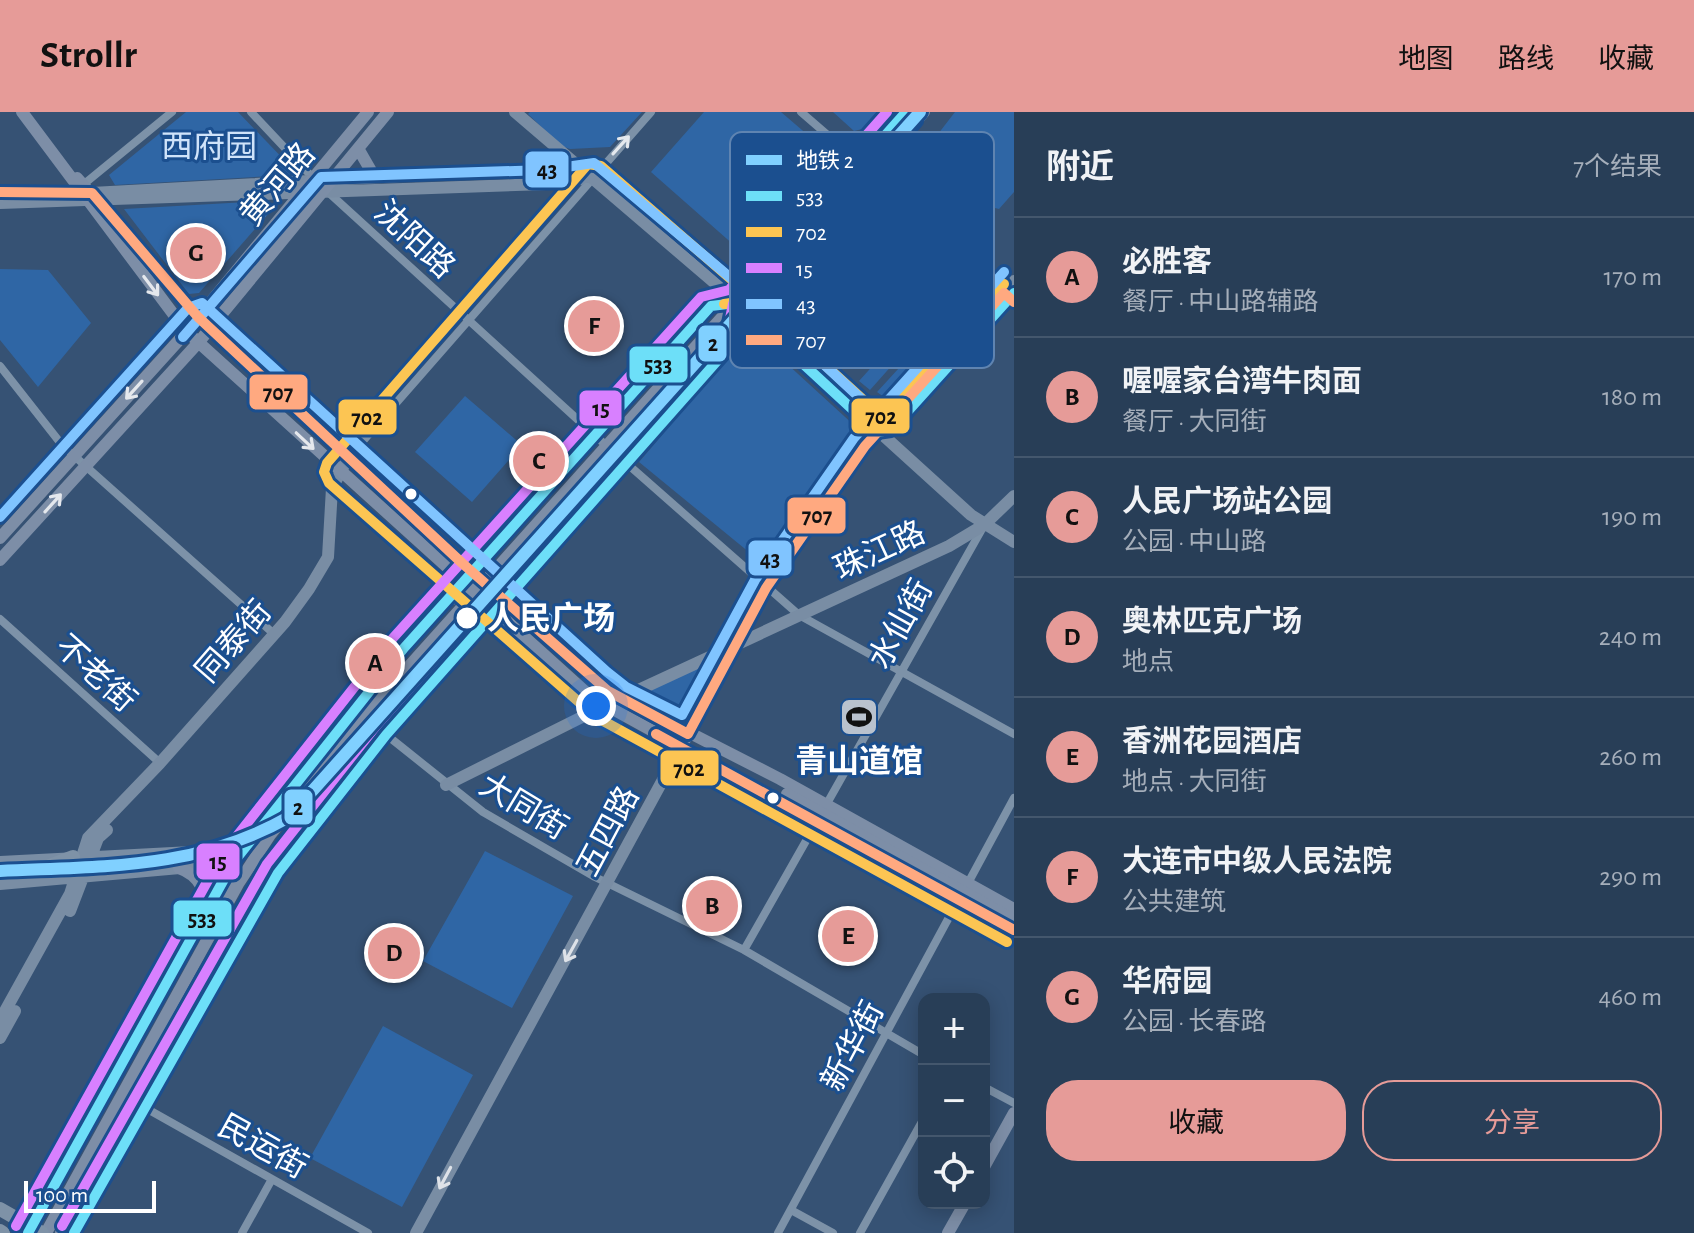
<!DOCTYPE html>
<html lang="zh">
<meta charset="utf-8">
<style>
body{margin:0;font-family:"Alegreya Sans","Noto Sans SC",sans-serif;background:#30455d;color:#f1f3f6}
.controls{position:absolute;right:24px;bottom:24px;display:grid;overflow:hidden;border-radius:16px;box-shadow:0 4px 20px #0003}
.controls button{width:72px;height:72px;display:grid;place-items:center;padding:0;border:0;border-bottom:2px solid #44576d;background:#283e57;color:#f1f3f6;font:40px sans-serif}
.scale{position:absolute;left:24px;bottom:20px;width:132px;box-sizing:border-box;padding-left:8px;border:4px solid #fff;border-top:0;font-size:22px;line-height:28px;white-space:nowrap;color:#fff;-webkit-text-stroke:6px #1b4f8f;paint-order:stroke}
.you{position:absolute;left:596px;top:594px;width:28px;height:28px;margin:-20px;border:6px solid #fff;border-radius:50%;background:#1a73e8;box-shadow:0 0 0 12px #1a73e833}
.badge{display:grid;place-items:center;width:52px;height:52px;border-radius:50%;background:#e69b98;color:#111;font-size:26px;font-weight:700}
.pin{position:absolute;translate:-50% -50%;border:4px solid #fff;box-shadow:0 2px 8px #0006}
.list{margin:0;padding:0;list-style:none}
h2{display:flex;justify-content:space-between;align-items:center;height:104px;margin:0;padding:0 32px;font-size:34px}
h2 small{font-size:26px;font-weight:400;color:#a5aeba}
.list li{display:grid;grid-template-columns:52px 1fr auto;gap:24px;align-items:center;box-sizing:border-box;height:120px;padding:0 32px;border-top:2px solid #44576d}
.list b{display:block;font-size:30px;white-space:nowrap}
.list p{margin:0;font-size:26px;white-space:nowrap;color:#a5aeba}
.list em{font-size:26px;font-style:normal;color:#a5aeba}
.actions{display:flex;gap:16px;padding:24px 32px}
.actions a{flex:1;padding:18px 0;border:2px solid #e69b98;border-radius:32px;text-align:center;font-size:28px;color:#e69b98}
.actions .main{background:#e69b98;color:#111}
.icon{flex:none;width:44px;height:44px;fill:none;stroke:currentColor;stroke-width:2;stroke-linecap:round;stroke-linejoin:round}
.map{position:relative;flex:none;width:1014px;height:1121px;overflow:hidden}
header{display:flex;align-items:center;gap:48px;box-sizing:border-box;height:112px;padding:0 40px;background:#e69b98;color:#111}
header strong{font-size:38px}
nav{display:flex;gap:44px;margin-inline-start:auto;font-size:28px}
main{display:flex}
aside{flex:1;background:#283e57}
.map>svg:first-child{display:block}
</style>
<header>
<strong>Strollr</strong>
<nav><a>地图</a><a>路线</a><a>收藏</a></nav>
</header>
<main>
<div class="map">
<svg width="1014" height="1121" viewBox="0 0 1014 1121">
<rect width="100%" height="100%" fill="#365274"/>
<path fill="#2f66a5" d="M 186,0 L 238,0 L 292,56 L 290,63 L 115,73 L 109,63 Z
M 530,0 L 642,0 L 610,35 L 570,37 L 561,34 L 528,2 Z
M 704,0 L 781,0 L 830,42 L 831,62 L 752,149 L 651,60 Z
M 833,0 L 888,0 L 875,14 L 854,19 Z
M 955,0 L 1014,0 L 1014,80 L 999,97 L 991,95 L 981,106 L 921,57 L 918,48 Z
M 263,89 L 269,101 L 199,181 L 189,182 L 124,97 Z
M 0,157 L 48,158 L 91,211 L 38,275 L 0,228 Z
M 954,196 L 967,208 L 892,291 L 877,280 Z
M 923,198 L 934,206 L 870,278 L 859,269 Z
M 751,219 L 856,315 L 761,450 L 639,350 Z
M 465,284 L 522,333 L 472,390 L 415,340 Z
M 549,319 L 567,338 L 529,380 L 512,360 Z
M 705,550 L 675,604 L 635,582 Z
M 485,739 L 573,784 L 512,896 L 423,849 Z
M 383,914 L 473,963 L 402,1095 L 310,1046 Z"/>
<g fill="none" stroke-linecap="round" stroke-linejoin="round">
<path stroke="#7d92a8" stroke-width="8" d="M 251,0 L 315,68
M 801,0 L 860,51
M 84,72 L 172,0
M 328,80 L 610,337
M 1004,181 L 1014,190
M 0,254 L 62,333 L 274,522
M 348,346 L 651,0
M 624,349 L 799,503 L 1014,622
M 0,507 L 160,651
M 364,605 L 483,700 L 595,765 L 744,838 L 924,943
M 825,695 L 982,417
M 967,773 L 1014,686
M 744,838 L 819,706
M 984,975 L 1014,991
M 142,994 L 368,1121
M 791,1098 L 833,1121
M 242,1121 L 272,1067
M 778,1121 L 960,785
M 860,1121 L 924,1006"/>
<path stroke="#798da4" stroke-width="12" d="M 515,0 L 723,178 L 971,403 L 1014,430
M 0,80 L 92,81 L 545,56 L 589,65
M 0,91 L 546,72 L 581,67
M 619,587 L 949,434 L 984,413 L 1014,384
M 446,673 L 604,594
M 0,750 L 211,739 L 254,717
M 0,772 L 236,751
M 70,799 L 98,726 L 107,718
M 0,908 L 70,782 L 88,726 L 160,651 L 285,510 L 309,477 L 328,445 L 332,376 L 348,346
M 0,926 L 15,899
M 28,1121 L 233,751 L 350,599 L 471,463
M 74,1121 L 267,776 L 300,733
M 416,1121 L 774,464 L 877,320 L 1014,169"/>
<path stroke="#7d8ea7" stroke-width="12" d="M 22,0 L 186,219 L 591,585 L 1014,818
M 359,38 L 374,64
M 77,66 L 210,217 L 462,451 L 608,579 L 780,667 L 1014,797
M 0,426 L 180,227 L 368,0
M 0,448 L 198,231 L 388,0
M 473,461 L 711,194 L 736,191
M 449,487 L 474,483
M 300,733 L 386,623 L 741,222 L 745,199
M 179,756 C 199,763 208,780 205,801
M 224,788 L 233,751
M 984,1055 L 1014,1001
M 46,1121 L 238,772 L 270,723 L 377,590 L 906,0
M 61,1121 L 265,752 L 376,615 L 924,0
M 948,1121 L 965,1091"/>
<path stroke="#7e92a7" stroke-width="14" d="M 0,760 L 47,755 L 73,745
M 0,1097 L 42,1121
M 0,1119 L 3,1121"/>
<path stroke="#7d8ea7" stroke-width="12" d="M 787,682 L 1014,808"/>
<g stroke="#1b4f8f" stroke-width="16">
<path id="bus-1" d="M 28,1121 L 233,751 L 404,536 L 711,194 L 736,191 L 906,0
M 74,1121 L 278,761 L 386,623 L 741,222 L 761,213 L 877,320 L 891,318 L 1014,181"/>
</g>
<g stroke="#1b4f8f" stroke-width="16">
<path id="bus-2" d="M 1004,172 L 882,305 L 732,168 L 601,54 L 588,52 L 327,351 L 324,360 L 329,371 L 596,605 L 1007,830
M 724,192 L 758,187 L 916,9"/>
</g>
<g stroke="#1b4f8f" stroke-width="16">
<path id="bus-3" d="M 16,1114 L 222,743 L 393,526 L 701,185 L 729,178 L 887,0
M 62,1114 L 267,752 L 376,614 L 728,216 L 733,192 L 755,166"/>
</g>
<g stroke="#1b4f8f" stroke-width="16">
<path id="bus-4" d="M 183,225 L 321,65 L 545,58 L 594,51 L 732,167 L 886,310
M 0,405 L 188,196 L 202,191 L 607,560 L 626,575 L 682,603 L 755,468 L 854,326 L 1004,160"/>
</g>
<g stroke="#1b4f8f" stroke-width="16">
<path id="bus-5" d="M 0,80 L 92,81 L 198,205 L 462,451 L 608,579 L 688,622 L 766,476 L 865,334 L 1004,181 L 1014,190
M 656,622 L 1014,818"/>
</g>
<use href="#bus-1" stroke="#6ddff8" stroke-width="10"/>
<use href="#bus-2" stroke="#fcc553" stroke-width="10"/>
<use href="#bus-3" stroke="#d880ff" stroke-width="10"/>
<use href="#bus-4" stroke="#80c4ff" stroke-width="10"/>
<use href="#bus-5" stroke="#ffa980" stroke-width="10"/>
<g stroke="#1b4f8f" stroke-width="18">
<path id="metro-1" d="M 0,759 C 103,754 196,758 289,705 L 920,0"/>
</g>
<use href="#metro-1" stroke="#80d0ff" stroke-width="12"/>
</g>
<defs><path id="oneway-shaft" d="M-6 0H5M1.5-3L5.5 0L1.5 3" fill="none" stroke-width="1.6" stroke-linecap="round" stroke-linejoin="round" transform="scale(2)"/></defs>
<use stroke="#e5e9ee" href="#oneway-shaft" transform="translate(621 33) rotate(-48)"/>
<g stroke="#e5e8ed">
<use href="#oneway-shaft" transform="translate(151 174) rotate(53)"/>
<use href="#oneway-shaft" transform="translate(134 278) rotate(132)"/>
<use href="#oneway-shaft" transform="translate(305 329) rotate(43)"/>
<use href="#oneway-shaft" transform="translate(53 391) rotate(-48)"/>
</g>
<g stroke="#dee2e8">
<use href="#oneway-shaft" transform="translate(571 839) rotate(119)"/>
<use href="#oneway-shaft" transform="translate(445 1066) rotate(118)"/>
</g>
<defs>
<g id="stadium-square" transform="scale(2)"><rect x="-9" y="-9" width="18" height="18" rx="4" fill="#b9c2ce" stroke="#1b4f8f"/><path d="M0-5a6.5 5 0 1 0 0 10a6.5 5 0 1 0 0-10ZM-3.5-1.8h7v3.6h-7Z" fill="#111"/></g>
</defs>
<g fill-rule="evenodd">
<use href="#stadium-square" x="859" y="605"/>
</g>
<g fill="#fff" stroke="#1b4f8f" stroke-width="3">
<circle cx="411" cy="382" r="7"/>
<circle cx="467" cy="506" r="12"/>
<circle cx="773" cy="686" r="7"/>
</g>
<g text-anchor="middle" stroke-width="6" stroke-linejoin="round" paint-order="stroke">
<g font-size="32" fill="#cfe3fa" stroke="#1b4f8f">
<text x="209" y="45">西府园</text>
</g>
<g font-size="32" fill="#fff" stroke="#1b4f8f">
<text transform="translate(277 72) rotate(-50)" y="11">黄河路</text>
<text transform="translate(415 127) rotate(43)" y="11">沈阳路</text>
<text transform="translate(879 438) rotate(-25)" y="11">珠江路</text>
<text transform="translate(900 512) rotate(-61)" y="11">水仙街</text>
<text transform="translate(233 529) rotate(-49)" y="11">同泰街</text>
<text transform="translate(96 561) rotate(42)" y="11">不老街</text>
<text transform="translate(524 694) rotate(31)" y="11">大同街</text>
<text transform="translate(607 719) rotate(-62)" y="11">五四路</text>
<text transform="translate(852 934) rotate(-62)" y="11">新华街</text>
<text transform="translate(263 1034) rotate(29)" y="11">民运街</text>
</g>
<g font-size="32" font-weight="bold" fill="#fff" stroke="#1b4f8f" text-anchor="start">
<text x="487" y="517">人民广场</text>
</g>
<g font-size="32" font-weight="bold" fill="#fff" stroke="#1b4f8f">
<text x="859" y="660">青山道馆</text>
</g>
</g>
<rect x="730" y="20" width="264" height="236" rx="12" fill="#1b4f8f" stroke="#5f84b1" stroke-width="2"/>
<rect x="746" y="43" width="36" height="10" fill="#80d0ff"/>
<rect x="746" y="79" width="36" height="10" fill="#6ddff8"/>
<rect x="746" y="115" width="36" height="10" fill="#fcc553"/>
<rect x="746" y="151" width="36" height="10" fill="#d880ff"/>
<rect x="746" y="187" width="36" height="10" fill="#80c4ff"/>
<rect x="746" y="223" width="36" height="10" fill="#ffa980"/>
<g font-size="22" fill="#fff">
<text x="796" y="56">地铁 2</text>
<text x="796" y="92">533</text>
<text x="796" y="128">702</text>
<text x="796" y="164">15</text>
<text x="796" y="200">43</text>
<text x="796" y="236">707</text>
</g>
<g stroke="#1b4f8f" stroke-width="3">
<rect x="524" y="38" width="46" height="39" rx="8" fill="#80c4ff"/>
<rect x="697" y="212" width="31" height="39" rx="8" fill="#80d0ff"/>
<rect x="628" y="233" width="61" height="39" rx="8" fill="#6ddff8"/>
<rect x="248" y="261" width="61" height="38" rx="8" fill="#ffa980"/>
<rect x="578" y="277" width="45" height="38" rx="8" fill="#d880ff"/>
<rect x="850" y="285" width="61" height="38" rx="8" fill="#fcc553"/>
<rect x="337" y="286" width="61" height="38" rx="8" fill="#fcc553"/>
<rect x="786" y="384" width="61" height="39" rx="8" fill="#ffa980"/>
<rect x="747" y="427" width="46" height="38" rx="8" fill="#80c4ff"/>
<rect x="659" y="637" width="61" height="38" rx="8" fill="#fcc553"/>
<rect x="283" y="676" width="31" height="38" rx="8" fill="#80d0ff"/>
<rect x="195" y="730" width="46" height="39" rx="8" fill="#d880ff"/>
<rect x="172" y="787" width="61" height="39" rx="8" fill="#6ddff8"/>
</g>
<g font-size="22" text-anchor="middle" font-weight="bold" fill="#111">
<text x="547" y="65">43</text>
<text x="713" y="239">2</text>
<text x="658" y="260">533</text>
<text x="278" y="288">707</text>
<text x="601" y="304">15</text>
<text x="881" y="312">702</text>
<text x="367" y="313">702</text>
<text x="817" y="411">707</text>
<text x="770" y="454">43</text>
<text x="689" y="664">702</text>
<text x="298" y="703">2</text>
<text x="218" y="757">15</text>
<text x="202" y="814">533</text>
</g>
</svg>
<div class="controls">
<button>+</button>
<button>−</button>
<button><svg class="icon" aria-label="locate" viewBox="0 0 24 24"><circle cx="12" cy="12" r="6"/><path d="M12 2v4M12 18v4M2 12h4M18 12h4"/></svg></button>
</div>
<div class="scale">100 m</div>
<div class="you"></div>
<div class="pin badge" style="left:375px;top:551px">A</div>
<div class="pin badge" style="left:712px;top:794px">B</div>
<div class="pin badge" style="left:539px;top:349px">C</div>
<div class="pin badge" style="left:394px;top:841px">D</div>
<div class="pin badge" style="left:848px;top:824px">E</div>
<div class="pin badge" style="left:594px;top:214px">F</div>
<div class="pin badge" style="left:196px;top:141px">G</div>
</div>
<aside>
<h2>附近<small>7个结果</small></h2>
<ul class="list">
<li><span class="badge">A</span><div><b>必胜客</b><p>餐厅 · 中山路辅路</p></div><em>170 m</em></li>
<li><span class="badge">B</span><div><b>喔喔家台湾牛肉面</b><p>餐厅 · 大同街</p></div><em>180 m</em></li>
<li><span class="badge">C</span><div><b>人民广场站公园</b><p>公园 · 中山路</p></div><em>190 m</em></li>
<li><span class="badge">D</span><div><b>奥林匹克广场</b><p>地点</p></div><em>240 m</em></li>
<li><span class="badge">E</span><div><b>香洲花园酒店</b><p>地点 · 大同街</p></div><em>260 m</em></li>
<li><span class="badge">F</span><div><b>大连市中级人民法院</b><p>公共建筑</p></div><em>290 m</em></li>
<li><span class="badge">G</span><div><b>华府园</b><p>公园 · 长春路</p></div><em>460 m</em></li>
</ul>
<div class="actions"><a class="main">收藏</a><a>分享</a></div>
</aside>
</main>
